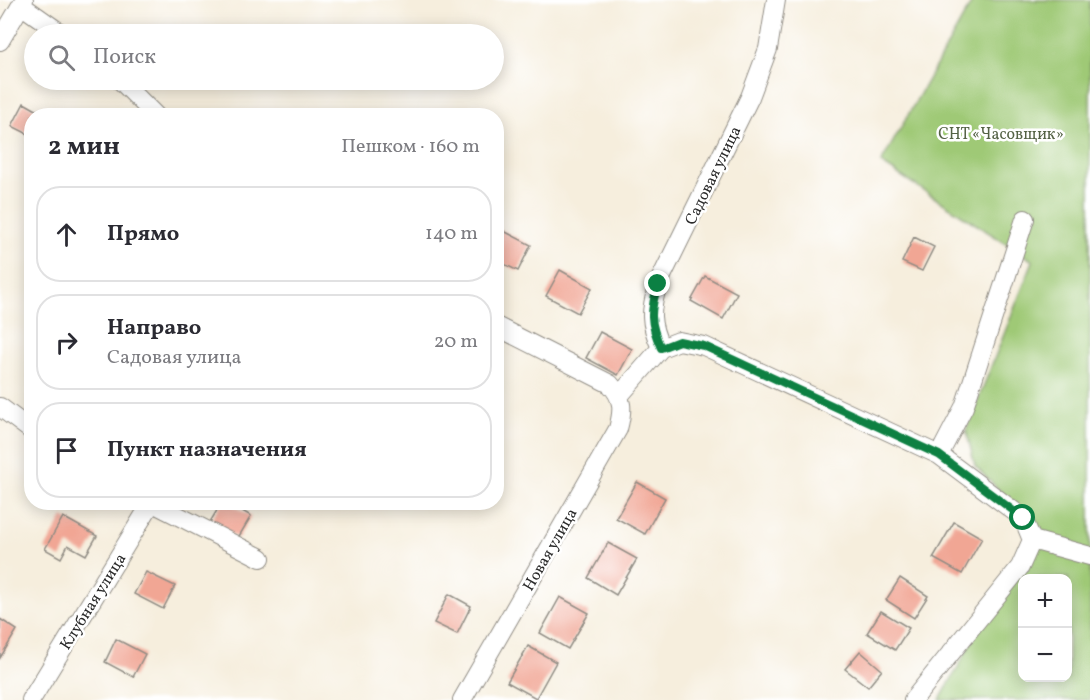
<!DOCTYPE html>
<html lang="ru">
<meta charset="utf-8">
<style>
body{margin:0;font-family:Vollkorn,serif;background:#f7f7f7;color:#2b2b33}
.controls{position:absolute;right:18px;bottom:18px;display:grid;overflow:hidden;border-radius:12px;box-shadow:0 3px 15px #0003}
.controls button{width:54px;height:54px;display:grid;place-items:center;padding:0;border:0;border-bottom:2px solid #e1e1e2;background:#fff;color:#2b2b33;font:30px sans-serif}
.stop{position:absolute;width:18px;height:18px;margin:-14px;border:4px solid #0b8043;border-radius:50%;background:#fff}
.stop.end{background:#0b8043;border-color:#fff;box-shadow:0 2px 6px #0008}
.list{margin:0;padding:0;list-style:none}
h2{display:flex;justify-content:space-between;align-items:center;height:78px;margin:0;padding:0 24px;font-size:26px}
h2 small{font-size:20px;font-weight:400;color:#7c7c81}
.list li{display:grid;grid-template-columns:39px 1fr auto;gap:18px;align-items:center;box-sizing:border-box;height:96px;margin:0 12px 12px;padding:0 12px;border:2px solid #e1e1e2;border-radius:24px}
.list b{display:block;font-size:22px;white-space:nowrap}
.list p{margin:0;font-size:20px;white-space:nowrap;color:#7c7c81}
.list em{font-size:20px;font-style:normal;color:#7c7c81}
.icon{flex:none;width:33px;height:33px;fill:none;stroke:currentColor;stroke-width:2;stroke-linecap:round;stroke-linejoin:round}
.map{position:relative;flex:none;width:1090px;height:700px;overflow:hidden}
.search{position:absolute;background:#fff;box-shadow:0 3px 15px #0003;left:24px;top:24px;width:480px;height:66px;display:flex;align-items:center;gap:15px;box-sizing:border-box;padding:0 21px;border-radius:33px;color:#7c7c81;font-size:22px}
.panel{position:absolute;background:#fff;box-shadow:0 3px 15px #0003;left:24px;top:108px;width:480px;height:402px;border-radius:24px}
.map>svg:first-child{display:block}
</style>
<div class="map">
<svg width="1090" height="700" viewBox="0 0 1090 700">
<rect width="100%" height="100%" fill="#fff"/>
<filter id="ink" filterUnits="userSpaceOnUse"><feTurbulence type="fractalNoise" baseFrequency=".0167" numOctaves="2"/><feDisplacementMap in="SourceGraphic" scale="12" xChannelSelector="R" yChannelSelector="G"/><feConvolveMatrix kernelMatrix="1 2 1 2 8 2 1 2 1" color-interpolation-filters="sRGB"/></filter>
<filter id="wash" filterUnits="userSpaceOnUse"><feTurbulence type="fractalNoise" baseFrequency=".008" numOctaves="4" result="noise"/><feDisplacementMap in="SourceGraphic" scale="24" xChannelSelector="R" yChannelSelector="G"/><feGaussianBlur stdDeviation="1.35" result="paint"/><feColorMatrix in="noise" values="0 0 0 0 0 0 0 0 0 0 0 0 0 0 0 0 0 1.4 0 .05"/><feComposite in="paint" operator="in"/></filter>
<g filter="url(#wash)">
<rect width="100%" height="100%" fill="#f6eedd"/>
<path fill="#9fc976" stroke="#657a50" stroke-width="1.5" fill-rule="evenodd" d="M 973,0 L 1090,0 L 1090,700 L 940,700 L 1035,526 L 975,466 L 966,430 L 1033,261 L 881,163 ZM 1022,578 L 1068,578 L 1068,678 L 1022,678 Z"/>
<g id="blocks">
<path fill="#f1a694" d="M 24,103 L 47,116 L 32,116 L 32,136 L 12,126 Z
M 498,228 L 531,245 L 518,271 L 496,260 Z
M 914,237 L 934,247 L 922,271 L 902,262 Z
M 560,270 L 592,288 L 578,313 L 546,296 Z
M 705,276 L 737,293 L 723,319 L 691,301 Z
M 600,332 L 632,349 L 618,375 L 586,358 Z
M 637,482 L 665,498 L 645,534 L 616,518 Z
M 222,502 L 227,502 L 251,516 L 238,538 L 210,522 Z
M 63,517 L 97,536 L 86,555 L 68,545 L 61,558 L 45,549 Z
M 954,522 L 982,538 L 962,574 L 933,558 Z
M 608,543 L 637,559 L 616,595 L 588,578 Z
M 146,572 L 175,586 L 163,609 L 134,594 Z
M 900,578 L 928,596 L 914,618 L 886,600 Z
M 449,594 L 471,606 L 457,634 L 434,623 Z
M 560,597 L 589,613 L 568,649 L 540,633 Z
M 881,611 L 909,628 L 895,650 L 867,633 Z
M 0,619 L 17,630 L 0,658 Z
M 116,639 L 145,654 L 133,677 L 105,662 Z
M 528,646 L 556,662 L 536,698 L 507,682 Z
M 860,651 L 882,670 L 868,687 L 845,669 Z"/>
</g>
</g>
<g filter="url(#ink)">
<use href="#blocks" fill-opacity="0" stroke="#908c84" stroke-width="1.5"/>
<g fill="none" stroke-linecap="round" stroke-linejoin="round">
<g stroke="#908c84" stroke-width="20">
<path id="minor" d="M 21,5 L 62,34
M 0,41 L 24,0
M 120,80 L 156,116
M 661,348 C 649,322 650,311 658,284 L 750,97 L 768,49 L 776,0
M 620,395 L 661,348 L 679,341 L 704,346 L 939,455 L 1023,518 L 1032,540 L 1020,567 L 913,700
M 0,407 L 32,431
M 939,455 L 964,407 L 1025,219
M 151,502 L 261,558
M 1032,540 L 1090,556
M 31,700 L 152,502
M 462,700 L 618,429 C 623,410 624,399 610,384 L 496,326"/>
</g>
<use href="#minor" stroke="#fff" stroke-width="18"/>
</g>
</g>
<g fill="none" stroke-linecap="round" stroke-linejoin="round" filter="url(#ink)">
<path stroke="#0b8043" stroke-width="8" d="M 658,284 C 650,311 649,322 661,348 L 679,341 L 704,346 L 939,455 L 1023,518"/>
</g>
<g text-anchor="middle" stroke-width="5" stroke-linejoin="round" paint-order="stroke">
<g font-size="16" fill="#546245" stroke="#fff">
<text x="1001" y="139">СНТ «Часовщик»</text>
</g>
<g font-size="16" fill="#2b2b2b" stroke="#fff">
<text transform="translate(712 175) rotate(-64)" y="6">Садовая улица</text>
<text transform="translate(549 549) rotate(-60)" y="6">Новая улица</text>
<text transform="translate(92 601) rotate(-58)" y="6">Клубная улица</text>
</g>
</g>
</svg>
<div class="controls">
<button>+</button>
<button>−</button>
</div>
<div class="stop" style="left:1023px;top:518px"></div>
<div class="stop end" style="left:658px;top:284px"></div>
<div class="search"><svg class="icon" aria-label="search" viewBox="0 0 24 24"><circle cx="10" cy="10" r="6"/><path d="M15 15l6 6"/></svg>Поиск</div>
<section class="panel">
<h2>2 мин<small>Пешком · 160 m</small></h2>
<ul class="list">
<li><svg class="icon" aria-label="ahead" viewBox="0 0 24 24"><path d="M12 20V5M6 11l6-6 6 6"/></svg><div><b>Прямо</b></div><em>140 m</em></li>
<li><svg class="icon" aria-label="right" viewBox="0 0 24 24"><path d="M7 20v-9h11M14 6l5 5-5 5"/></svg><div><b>Направо</b><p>Садовая улица</p></div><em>20 m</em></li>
<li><svg class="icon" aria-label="arrive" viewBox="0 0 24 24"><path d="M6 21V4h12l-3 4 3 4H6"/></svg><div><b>Пункт назначения</b></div></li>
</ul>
</section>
</div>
